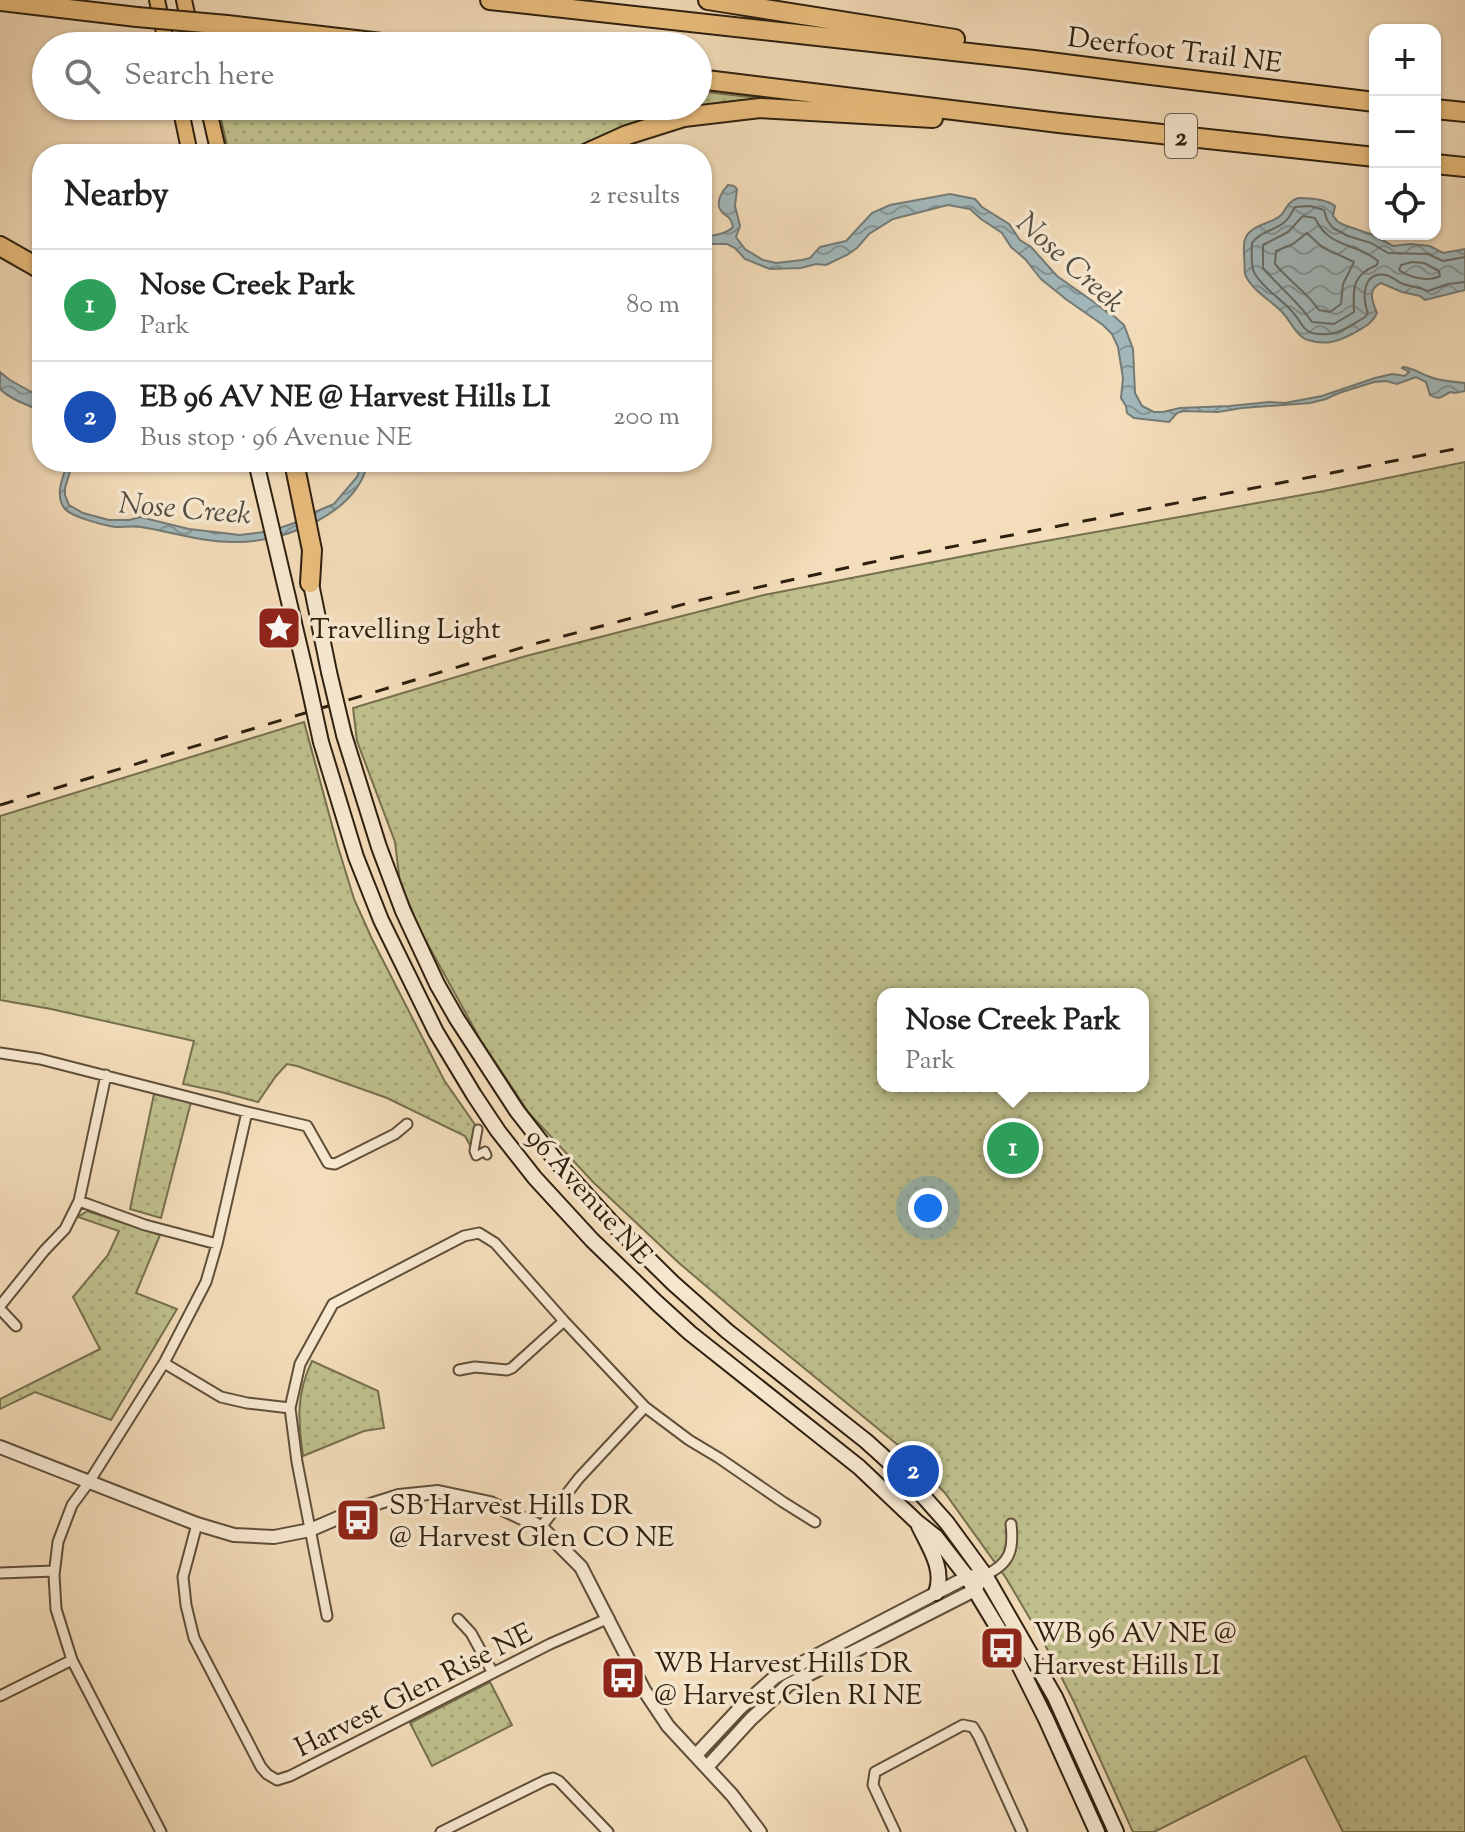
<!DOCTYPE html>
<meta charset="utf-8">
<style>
body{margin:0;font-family:"Sorts Mill Goudy",serif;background:#f2f2f2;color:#222}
.controls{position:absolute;right:24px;top:24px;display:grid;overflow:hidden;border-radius:16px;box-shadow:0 2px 6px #0004}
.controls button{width:72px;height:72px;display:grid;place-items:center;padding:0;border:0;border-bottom:2px solid #e0e0e0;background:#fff;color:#222;font:40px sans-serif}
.you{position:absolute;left:928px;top:1208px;width:28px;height:28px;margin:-20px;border:6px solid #fff;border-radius:50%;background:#1a73e8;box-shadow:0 0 0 12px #1a73e833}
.badge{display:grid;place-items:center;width:52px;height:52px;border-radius:50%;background:#0b8043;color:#fff;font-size:26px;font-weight:700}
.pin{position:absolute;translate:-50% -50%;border:4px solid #fff;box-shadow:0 2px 8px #0006}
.popup{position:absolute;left:877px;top:988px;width:272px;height:104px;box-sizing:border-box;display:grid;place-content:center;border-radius:16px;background:#fff;filter:drop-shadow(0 2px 6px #0005);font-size:26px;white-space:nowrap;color:#767676}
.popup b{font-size:30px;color:#222}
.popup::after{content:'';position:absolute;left:50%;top:100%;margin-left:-16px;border:16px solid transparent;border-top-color:#fff}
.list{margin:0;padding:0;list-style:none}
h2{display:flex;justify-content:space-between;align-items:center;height:104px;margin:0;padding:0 32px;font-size:34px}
h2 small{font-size:26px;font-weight:400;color:#767676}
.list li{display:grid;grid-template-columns:52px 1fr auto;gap:24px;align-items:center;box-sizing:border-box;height:112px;padding:0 32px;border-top:2px solid #e0e0e0}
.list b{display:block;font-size:30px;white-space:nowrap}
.list p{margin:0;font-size:26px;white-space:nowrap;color:#767676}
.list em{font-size:26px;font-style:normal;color:#767676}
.icon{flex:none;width:44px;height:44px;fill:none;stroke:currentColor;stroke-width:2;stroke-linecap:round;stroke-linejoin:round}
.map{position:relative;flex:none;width:1465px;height:1832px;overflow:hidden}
.search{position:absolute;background:#fff;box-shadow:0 2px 6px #0004;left:32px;top:32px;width:680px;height:88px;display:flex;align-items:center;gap:20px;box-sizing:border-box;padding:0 28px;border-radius:44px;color:#767676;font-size:30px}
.panel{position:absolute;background:#fff;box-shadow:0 2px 6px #0004;left:32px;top:144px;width:680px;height:328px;border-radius:32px}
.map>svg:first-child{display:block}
</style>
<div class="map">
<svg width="1465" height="1832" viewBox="0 0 1465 1832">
<defs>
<pattern id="green-dots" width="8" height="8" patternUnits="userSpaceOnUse" patternTransform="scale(2)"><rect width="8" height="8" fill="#bfc08d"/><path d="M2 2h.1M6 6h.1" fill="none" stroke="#a4a578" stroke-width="1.8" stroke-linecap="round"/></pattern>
<pattern id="water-waves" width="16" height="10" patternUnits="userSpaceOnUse" patternTransform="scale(2)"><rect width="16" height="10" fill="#a2b8bb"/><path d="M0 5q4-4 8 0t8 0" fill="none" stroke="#849596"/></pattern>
</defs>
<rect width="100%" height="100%" fill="#f4ddba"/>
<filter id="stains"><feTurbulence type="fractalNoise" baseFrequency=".0025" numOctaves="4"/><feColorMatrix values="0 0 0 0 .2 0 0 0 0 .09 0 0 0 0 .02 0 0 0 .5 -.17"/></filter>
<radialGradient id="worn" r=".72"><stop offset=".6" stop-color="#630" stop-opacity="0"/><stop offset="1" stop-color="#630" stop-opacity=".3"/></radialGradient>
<path fill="url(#green-dots)" stroke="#76704e" stroke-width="2" fill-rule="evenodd" d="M 698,91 L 766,99 L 767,101 L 734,101 L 685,109 L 578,154 L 229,154 L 218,106 L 698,106 Z
M 1465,462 L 1465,1832 L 1343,1832 L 1305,1756 L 1154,1832 L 1133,1832 L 1074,1702 L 1042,1639 L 1006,1578 L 945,1493 L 904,1450 L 771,1341 L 679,1263 L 593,1182 L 529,1113 L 480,1039 L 421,932 L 400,883 L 395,842 L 357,741 L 353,708 L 526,656 L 764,595 L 990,551 L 1324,491 ZM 883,994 L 1143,994 L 1143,1086 L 883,1086 Z
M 304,722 L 338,847 L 354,899 L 372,939 L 444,1080 L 478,1129 L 473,1151 L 465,1136 L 387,1098 L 297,1066 L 287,1064 L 276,1076 L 258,1102 L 221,1092 L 183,1084 L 194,1041 L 51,1009 L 0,1000 L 0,816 Z
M 154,1094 L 191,1102 L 161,1218 L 130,1209 Z
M 87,1211 L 160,1235 L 136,1293 L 177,1309 L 111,1420 L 35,1392 L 0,1409 L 0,1399 L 100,1349 L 73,1297 L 108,1255 L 119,1231 L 78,1217 Z
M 312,1361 L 378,1391 L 384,1428 L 364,1431 L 303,1456 C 298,1421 296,1394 312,1361 Z
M 490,1682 L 512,1725 L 432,1766 L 410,1723 Z"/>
<path fill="url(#water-waves)" stroke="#747b76" stroke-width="2" d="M 728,185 L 734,186 L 737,189 L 735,206 L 740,226 L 736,237 L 745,249 L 763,260 L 776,263 L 802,260 L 810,258 L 820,247 L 846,241 L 872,213 L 890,205 L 950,194 L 975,199 L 982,207 L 1009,224 L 1020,240 L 1031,247 L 1057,276 L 1115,317 L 1124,325 L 1133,349 L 1135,393 L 1142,406 L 1154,412 L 1163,412 L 1180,408 L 1230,406 L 1269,402 L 1285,403 L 1322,396 L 1375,378 L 1392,374 L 1405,376 L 1409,372 L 1402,368 L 1403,367 C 1414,368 1420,374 1430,377 C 1440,381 1454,382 1465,383 L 1465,391 L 1455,393 L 1450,392 C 1442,396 1440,401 1430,395 L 1426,382 L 1416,377 L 1397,384 L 1386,381 L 1374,382 L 1339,393 L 1326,399 L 1310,403 L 1242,408 L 1218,412 L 1183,411 L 1177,413 L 1169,422 L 1134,418 L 1127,413 L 1126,406 L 1121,398 L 1123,378 L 1118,347 L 1112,334 L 1103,325 L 1067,300 L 1041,279 L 1025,259 L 1011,247 L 1002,233 L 981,219 L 970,209 L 948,205 L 893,219 L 869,234 L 857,248 L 847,255 L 826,265 L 816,264 L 801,268 L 770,269 L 745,259 L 735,248 L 727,244 L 702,244 L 702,236 C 712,236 726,234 733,227 C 730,214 727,219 721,211 C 715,202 722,191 728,185 Z
M 1298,198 C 1310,198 1326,199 1335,206 L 1333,216 L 1338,222 L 1344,225 L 1373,235 L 1393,246 L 1410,244 L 1430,246 L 1443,253 L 1465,249 L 1465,290 L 1425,300 L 1420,296 L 1402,292 L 1381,283 C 1367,289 1372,301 1377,313 C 1372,324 1364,327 1354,333 C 1339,341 1326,346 1308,340 C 1297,337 1291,322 1283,313 C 1273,302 1250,289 1245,274 C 1244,268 1245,261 1244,255 C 1244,250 1243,242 1246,237 C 1252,226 1267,224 1277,218 C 1287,213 1284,203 1298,198 Z
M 0,372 L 10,380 L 42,398 L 42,412 C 28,404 12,401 0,389 Z
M 68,462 L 73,462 L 65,488 L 65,495 L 69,505 L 83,513 L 109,520 L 129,520 L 140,517 L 189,529 L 240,535 L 271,531 L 297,522 L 305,516 L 334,504 L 357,477 L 362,462 L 368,462 C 357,514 285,542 237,542 C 204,543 172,532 141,527 C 133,526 125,527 116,527 C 106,526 72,517 65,509 C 54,496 63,476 68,462 Z"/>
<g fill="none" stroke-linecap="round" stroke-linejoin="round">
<path stroke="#686c65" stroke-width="2" d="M 1303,216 L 1315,218 C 1329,249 1356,242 1378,261 L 1377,265 C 1352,275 1353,288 1354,312 L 1334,324 L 1312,322 C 1298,301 1279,287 1263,268 L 1263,245 L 1288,232 Z
M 1307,233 L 1322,247 L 1354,262 L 1343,284 L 1341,304 L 1330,312 L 1319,310 C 1307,292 1289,281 1275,264 L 1276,251 L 1293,244 Z
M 1465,257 L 1443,261 L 1428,254 L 1388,253 L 1371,243 L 1348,236 L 1333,228 L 1327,220 L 1324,210 L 1310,206 L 1295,207 C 1291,213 1289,220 1282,224 C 1272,231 1260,232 1252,243 C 1252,252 1250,267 1255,274 C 1265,291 1284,300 1295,315 C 1301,322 1303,330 1312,333 C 1335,338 1347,328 1365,317 L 1368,313 C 1362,299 1362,271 1386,275 C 1392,276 1397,282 1403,284 C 1412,287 1420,287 1428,291 L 1448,284 L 1465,282
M 1412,262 L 1424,263 L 1439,271 L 1440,276 C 1429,282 1410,278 1399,270 L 1401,265 Z"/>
<g stroke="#604f3a" stroke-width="11">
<path id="pedestrian" d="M 478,1129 L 474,1151 L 476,1156 L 485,1151 L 487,1155"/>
</g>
<g stroke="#604f3a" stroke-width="13">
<path id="minor" d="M 0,1053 L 40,1059 L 247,1112 L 307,1126 L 328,1163 L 335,1164 L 395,1134 L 407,1124
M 79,1201 L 145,1225 L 217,1244
M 0,1306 L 44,1251 L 65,1229 L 79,1201 L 106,1075
M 0,1309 L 16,1326
M 164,1363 L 221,1397 L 247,1403 L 290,1408
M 459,1370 L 475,1367 L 507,1370 L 512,1368 L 564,1321
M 645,1407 L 689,1440 L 719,1458 L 783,1502 L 815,1522
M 197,1524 L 183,1577 L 186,1605 L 194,1638 L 261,1767 L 267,1774 L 277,1780 L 290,1776 L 550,1644 L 609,1618
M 0,1573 L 54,1571
M 985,1575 C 1010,1564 1014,1550 1011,1524
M 327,1616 L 297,1462 L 290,1408 L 300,1364 L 333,1304 L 464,1236 L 479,1233 L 495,1243 L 564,1321 L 645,1407 L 579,1478 L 541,1527
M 458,1619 L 471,1633 L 493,1673
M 0,1696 L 72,1660
M 161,1832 L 72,1660 L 56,1609 L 54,1575 L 58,1542 L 72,1505 L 89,1482 L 164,1363 L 206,1282 L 217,1244 L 247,1112
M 441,1832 L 546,1780 L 553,1778 L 559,1781 L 608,1832
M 895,1832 L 873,1785 L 875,1772 L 963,1725 L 973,1727 L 979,1737 L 1022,1832"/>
</g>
<g stroke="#604f3a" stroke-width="16">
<path id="tertiary" d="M 0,1447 L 197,1524 L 234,1535 L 274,1537 L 310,1530 L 361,1508 L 399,1496 L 438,1492 L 490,1503 L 541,1527 L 581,1567 L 644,1690 L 668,1726 L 732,1795 L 760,1832
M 696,1755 L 740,1708 L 775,1677 L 967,1577 L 975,1576
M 707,1767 L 751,1719 L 788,1685 L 961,1597 L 975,1590 L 979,1583"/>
</g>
<g stroke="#2e200f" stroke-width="18">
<path id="secondary" d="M 256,462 L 307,678
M 309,574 L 329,672
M 344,735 L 379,847 L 403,911 L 437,984 L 457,1019 L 517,1111 L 556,1161 L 612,1223 L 673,1283 L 727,1331 L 866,1441 L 907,1478 L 947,1523 L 985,1575 L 1055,1697 L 1116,1832
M 321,742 L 356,857 L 381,920 L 436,1032 L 474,1095 L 498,1131 L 535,1178 L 592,1240 L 657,1303 L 690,1333 L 859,1467 L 917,1522 L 936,1537 L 967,1577 L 1013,1653 L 1046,1719 L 1097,1832
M 919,1526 C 929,1547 945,1569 936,1593"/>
</g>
<g stroke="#2e200f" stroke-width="18">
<path id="primary" d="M 157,0 L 167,46
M 184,0 L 194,46
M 180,106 L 190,154
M 208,106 L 219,154"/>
</g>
<g stroke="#2e200f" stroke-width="22">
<path id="motorway" d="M 490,0 L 1034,60 L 1151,75 L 1375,102
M 708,0 L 955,39
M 0,1 L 137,17
M 227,25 L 407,46
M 698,79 L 1059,123 L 1375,157
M 1435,109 L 1465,112
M 585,154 L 627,135 L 684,117 L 760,108 L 933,118
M 1435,164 L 1465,167
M 0,246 L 42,270
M 294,462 L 312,550 L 310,583"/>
</g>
<use href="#pedestrian" stroke="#f8e9d2" stroke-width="7"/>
<use href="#minor" stroke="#f8e9d2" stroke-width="9"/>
<use href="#tertiary" stroke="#f8e9d2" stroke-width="12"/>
<use href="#secondary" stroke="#f8e9d2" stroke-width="14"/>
<use href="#primary" stroke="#eabe7d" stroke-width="14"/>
<use href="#motorway" stroke="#eabe7d" stroke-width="18"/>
<path stroke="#2e200f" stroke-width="3" stroke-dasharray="14 14" stroke-linecap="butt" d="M 0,805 L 534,644 L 696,601 L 868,563 L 1465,447"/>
<g stroke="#2e200f" stroke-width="18" stroke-linecap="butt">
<path id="secondary-bridge" d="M 329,672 L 344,735
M 307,678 L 321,742"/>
</g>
<g stroke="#2e200f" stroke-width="22" stroke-linecap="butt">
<path id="motorway-bridge" d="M 137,17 L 227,25"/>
</g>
<use href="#secondary-bridge" stroke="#f8e9d2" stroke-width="14"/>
<use href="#motorway-bridge" stroke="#eabe7d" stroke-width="18"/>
</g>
<defs>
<g id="sight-square" transform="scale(2.3)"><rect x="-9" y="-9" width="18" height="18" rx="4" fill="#8f2418" stroke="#f8e9d2"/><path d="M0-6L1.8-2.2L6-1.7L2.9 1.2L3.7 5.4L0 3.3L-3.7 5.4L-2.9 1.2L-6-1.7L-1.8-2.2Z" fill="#fff"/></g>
<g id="bus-square" transform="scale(2.3)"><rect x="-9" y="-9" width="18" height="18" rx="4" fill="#8f2418" stroke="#f8e9d2"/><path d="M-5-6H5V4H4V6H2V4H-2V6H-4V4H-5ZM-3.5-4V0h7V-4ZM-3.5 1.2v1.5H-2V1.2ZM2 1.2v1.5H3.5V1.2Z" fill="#fff"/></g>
</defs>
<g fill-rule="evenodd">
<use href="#sight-square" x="279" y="628"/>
<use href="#bus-square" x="358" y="1520"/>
<use href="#bus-square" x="1002" y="1648"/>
<use href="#bus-square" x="623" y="1678"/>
</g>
<g text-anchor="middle" stroke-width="7" stroke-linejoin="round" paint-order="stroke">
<rect fill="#f8e9d2" stroke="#6b5c4a" stroke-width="2" x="1165" y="114" width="32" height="44" rx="6"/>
<g font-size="26" font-weight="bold" fill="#2e200f">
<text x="1181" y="145">2</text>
</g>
<g font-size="28" fill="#2e200f" stroke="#f8e9d2">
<text transform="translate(1175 49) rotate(7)" y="10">Deerfoot Trail NE</text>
<text transform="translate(590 1195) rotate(48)" y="10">96 Avenue NE</text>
<text transform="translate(413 1689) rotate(-27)" y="10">Harvest Glen Rise NE</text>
</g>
<g font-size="28" fill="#2e200f" stroke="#f8e9d2" text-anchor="start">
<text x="310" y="638">Travelling Light</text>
<text x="389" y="1514">SB Harvest Hills DR<tspan x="389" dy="32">@ Harvest Glen CO NE</tspan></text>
<text x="1033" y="1642">WB 96 AV NE @<tspan x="1033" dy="32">Harvest Hills LI</tspan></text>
<text x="654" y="1672">WB Harvest Hills DR<tspan x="654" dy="32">@ Harvest Glen RI NE</tspan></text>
</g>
<g font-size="30" font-style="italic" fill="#514e43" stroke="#f8e9d2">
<text transform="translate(1071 262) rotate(42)" y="10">Nose Creek</text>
<text transform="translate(185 508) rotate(5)" y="10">Nose Creek</text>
</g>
</g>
<rect width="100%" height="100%" filter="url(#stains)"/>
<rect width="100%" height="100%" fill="url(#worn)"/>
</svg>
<div class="controls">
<button>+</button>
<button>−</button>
<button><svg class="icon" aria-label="locate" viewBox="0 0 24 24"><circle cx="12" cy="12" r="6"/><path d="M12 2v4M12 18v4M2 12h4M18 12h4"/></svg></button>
</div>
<div class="you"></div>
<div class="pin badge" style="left:1013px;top:1148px;background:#2e9e5b">1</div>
<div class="popup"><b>Nose Creek Park</b>Park</div>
<div class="pin badge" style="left:913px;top:1471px;background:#1a4fb4">2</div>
<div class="search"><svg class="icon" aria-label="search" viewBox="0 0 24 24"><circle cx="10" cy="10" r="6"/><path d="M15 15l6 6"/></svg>Search here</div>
<section class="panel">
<h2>Nearby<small>2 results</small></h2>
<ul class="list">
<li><span class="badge" style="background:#2e9e5b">1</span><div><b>Nose Creek Park</b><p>Park</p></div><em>80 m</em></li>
<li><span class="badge" style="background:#1a4fb4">2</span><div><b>EB 96 AV NE @ Harvest Hills LI</b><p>Bus stop · 96 Avenue NE</p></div><em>200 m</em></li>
</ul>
</section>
</div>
